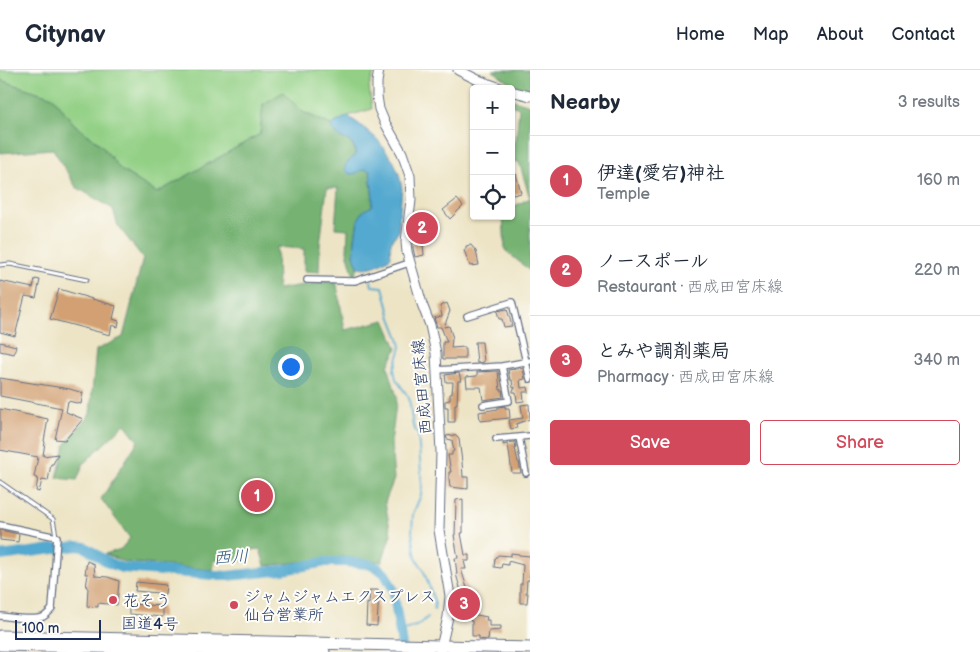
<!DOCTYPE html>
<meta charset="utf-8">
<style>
body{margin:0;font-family:"Balsamiq Sans","Klee One",sans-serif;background:#f6f6f7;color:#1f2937}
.controls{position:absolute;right:15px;top:15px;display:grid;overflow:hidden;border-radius:5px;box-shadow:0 1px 4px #0004}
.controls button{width:45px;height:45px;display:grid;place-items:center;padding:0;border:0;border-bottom:1px solid #e0e1e3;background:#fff;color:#1f2937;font:25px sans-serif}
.scale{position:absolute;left:15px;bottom:12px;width:86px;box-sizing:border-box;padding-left:5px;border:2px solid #1b2f5e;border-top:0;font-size:14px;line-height:18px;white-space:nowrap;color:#1b2f5e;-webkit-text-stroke:4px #fdfcf7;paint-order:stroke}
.you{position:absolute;left:290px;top:296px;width:18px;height:18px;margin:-12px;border:4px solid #fff;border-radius:50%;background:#1a73e8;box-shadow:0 0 0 8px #1a73e833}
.badge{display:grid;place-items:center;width:32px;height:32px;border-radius:50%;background:#d1495b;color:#fff;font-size:16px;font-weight:700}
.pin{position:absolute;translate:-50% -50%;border:2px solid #fff;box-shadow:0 1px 5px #0006}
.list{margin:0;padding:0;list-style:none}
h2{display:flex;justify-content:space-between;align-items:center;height:65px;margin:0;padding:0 20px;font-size:21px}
h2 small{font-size:16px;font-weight:400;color:#747a83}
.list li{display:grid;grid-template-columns:32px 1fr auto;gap:15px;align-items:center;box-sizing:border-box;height:90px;padding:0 20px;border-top:1px solid #e0e1e3}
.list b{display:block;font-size:19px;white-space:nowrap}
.list p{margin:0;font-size:16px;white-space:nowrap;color:#747a83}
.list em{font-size:16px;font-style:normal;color:#747a83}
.actions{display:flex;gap:10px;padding:15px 20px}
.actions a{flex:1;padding:11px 0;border:1px solid #d1495b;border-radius:5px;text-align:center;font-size:18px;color:#d1495b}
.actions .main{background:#d1495b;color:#fff}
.icon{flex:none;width:28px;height:28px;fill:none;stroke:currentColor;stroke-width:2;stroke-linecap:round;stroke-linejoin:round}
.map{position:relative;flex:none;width:530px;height:582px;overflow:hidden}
header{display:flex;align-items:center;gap:30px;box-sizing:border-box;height:70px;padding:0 25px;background:#fff;border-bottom:1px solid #e0e1e3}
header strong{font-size:24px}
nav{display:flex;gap:28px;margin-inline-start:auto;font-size:18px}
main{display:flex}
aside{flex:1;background:#fff}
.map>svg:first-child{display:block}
</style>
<header>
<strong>Citynav</strong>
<nav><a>Home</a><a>Map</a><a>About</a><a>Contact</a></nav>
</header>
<main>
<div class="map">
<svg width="530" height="582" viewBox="0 0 530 582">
<rect width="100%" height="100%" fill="#fdfcf7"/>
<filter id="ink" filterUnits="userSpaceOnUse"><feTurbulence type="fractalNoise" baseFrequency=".02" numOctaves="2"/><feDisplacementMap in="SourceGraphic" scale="10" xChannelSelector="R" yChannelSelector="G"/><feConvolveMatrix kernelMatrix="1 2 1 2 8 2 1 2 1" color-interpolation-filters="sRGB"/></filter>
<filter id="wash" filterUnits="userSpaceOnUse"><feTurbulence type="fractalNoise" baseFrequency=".0096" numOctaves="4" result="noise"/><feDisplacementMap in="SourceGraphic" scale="20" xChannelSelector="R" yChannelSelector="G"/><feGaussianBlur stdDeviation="1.12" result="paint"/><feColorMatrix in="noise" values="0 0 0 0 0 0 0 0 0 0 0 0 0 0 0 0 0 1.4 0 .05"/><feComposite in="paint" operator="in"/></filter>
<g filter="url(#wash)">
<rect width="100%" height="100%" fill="#ede4c5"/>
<path fill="#93d085" stroke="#578072" d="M 0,0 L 375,0 L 369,17 L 372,39 L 348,46 L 331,55 L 303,42 L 263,34 L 260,64 L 157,123 L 121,100 L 100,74 L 74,54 L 53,27 L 0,10 Z"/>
<path fill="#76b272" stroke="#487068" d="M 492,0 L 530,0 L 530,21 L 513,15 Z
M 0,10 L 53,27 L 74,54 L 100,74 L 121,100 L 157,123 L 260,64 L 263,34 L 283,22 L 303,42 L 331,55 L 332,59 L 340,68 C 350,69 355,75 355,85 L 345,95 L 354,104 L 365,99 L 370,101 L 373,129 L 372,136 L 363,141 L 358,150 L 355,169 L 354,185 L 358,197 L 354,207 L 347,181 L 348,159 L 335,158 L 338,118 L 327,118 L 320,175 L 319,202 L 304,201 L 304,179 L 277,177 L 278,219 L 336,210 L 345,260 L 385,250 L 397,278 L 388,296 L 397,327 L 391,373 L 394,409 L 385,432 L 391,464 L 382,492 L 343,487 L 265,496 L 260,479 L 245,481 L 245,491 L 215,490 L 213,500 L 124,492 L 105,484 L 121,479 L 130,468 L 101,429 L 138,371 L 125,354 L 84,393 L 77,410 L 57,408 L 65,375 L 90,344 L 96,280 L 123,267 L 143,188 L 118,156 L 113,139 L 76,117 L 53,79 L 0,83 Z
M 511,29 L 530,35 L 530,201 L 505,180 L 503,146 L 511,146 L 511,138 L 530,128 L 519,92 L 511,91 L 511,74 L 516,71 L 519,38 L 511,35 Z"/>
<path fill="#52a9cf" stroke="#366c96" d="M 348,46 L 363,57 L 377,69 L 394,92 L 399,104 L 402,118 L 398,163 C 389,171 390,176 391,187 C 381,194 370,200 358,197 L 354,185 L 355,169 L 358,150 L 363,141 L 372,136 L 373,129 L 370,101 L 365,99 L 354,104 L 349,104 L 345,100 L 345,95 L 355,85 L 355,78 C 351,72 347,69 340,68 L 332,59 L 331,55 Z"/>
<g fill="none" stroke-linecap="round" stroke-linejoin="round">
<path stroke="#52a9cf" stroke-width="2" d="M 371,211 L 372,216 L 383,217 L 391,248 L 399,268 L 401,277 L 394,300 L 396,309 L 409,328 L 413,356 L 418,364 L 422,416 L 421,425 L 413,444 L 412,463 L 416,488 L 423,499 L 435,533 L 434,540
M 400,562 L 418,555 L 428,547"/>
<path stroke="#52a9cf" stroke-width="10" d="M 0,486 L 77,476 L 85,477 L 109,493 L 122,498 L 227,506 L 283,500 L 325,492 L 345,492 L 368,494 L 378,498 L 385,504 L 393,519 L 403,582"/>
</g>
<g id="blocks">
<path fill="#d2a073" d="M 511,104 L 516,104 L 521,123 L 513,125 L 511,120 Z
M 457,129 L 463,136 L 450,149 L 443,140 Z
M 414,165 L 422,165 L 424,185 L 415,187 L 413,178 Z
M 471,175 L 476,181 L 479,195 L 470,196 L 464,180 L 466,179 L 466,176 Z
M 35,209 L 40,210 L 36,228 L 25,226 L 15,266 L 0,262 L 0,211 L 33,218 Z
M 59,219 L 116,236 L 113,249 L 119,251 L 118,257 L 112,255 L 110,265 L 50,249 Z
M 447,233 L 450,241 L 444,257 L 449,256 L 453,268 L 452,269 L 451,278 L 465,277 L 465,289 L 443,289 L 443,272 L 447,272 L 441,257 L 437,257 L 434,248 L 442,246 L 440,236 Z
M 507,239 L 512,256 L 504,257 L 502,249 L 499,249 L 497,241 Z
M 0,272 L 16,276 L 14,284 L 0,281 Z
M 475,272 L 482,272 L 484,292 L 477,293 Z
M 523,298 L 525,309 L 520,310 L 521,318 L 528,317 L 529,322 L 523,322 L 524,331 L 517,332 L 516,322 L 513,322 L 513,320 L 515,319 L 515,317 L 513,318 L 512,310 L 510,310 L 508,300 Z
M 498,301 L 500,320 L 502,320 L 503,327 L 483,330 L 481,317 L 467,317 L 466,307 L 477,306 L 477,302 Z
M 459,303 L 461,311 L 458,311 L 457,334 L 455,334 L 455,352 L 448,352 L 448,337 L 445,337 L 445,331 L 450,330 L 450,324 L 452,324 L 453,312 L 446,312 L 445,305 Z
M 0,308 L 70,319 L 83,323 L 81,334 L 68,331 L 66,342 L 83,349 L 65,370 L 55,369 L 62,338 L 0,326 Z
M 529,334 L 530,349 L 516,354 L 517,358 L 511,359 L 509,350 L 523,348 L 521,335 Z
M 505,336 L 505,338 L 509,338 L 510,348 L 480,351 L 479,342 L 498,339 L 498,337 Z
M 0,339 L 48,349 L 44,371 L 45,372 L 43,386 L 58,384 L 53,394 L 51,394 L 48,411 L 42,410 L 39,422 L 36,421 L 38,408 L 34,407 L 38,387 L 0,380 Z
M 455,365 L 459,369 L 462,392 L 463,407 L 468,407 L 468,419 L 450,417 L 449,408 L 449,402 L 451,402 L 448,385 L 452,385 L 452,382 L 454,381 L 452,370 L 447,369 L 446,366 Z
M 515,372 L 516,378 L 515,378 L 518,392 L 519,392 L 521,403 L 512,403 L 508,374 L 503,375 L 503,373 Z
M 463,429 L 463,463 L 461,463 L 465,485 L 469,485 L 469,491 L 464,491 L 466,499 L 461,499 L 469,524 L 473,522 L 479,532 L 471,537 L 462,538 L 461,535 L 459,535 L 457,522 L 461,521 L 456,504 L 457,504 L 455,488 L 458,488 L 454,465 L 455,465 L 456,430 Z
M 0,460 L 19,464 L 18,472 L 0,470 Z
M 511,483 L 519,484 L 519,485 L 530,486 L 530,510 L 527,510 L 526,523 L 528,523 L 527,533 L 520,533 L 520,514 L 522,514 L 523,495 L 508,491 L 508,495 L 502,494 L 501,498 L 494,497 L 495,489 L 498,485 L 511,486 Z
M 87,491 L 94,494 L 95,506 L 108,507 L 119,511 L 117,535 L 98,533 L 98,537 L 87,536 L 88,517 L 86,517 L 88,504 L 85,504 Z
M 136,512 L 166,515 L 165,524 L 159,524 L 159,523 L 135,521 Z
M 370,520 L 379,520 L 377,556 L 366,555 L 367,533 L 369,534 Z
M 129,534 L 163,536 L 163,547 L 129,544 Z
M 470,545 L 477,545 L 487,547 L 486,550 L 489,550 L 489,556 L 501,556 L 501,560 L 489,561 L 488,570 L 479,569 L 479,566 L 472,566 L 472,551 L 470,551 Z"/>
</g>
</g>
<g filter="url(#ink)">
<use href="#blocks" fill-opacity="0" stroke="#646e82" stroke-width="1"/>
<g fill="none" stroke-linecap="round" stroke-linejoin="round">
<g stroke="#646e82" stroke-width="5">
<path id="lane" d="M 0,195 L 10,194 L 87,210
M 0,412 L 53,449 L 56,466"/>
</g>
<g stroke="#646e82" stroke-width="8">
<path id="street" d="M 307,210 L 355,211 L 409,193
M 467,246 L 512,232 L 530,309
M 437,300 L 502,296 L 530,291
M 483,335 L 509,331 L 502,296
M 519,367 L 526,403
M 496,369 L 530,366
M 0,455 L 57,467 L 52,539 C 49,542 47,545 43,547 C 32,551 11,547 0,546"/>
</g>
<g stroke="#646e82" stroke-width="11">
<path id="secondary" d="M 379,0 L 377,12 L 377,26 L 379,39 L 384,51 L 402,83 L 410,106 L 411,130 L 406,172 L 407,182 L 422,234 L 430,255 L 436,283 L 441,382 L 439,460 L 450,526 L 448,547 L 440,582
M 458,0 L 478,10 L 503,19
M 511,21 L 530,26"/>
</g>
<g stroke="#646e82" stroke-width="13">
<path id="highway" d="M 0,566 L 530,578
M 0,575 L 324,582"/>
</g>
<use href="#lane" stroke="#fff" stroke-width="3"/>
<use href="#street" stroke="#fff" stroke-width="5.5"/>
<use href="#secondary" stroke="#fff" stroke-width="9"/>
<use href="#highway" stroke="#fff" stroke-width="11"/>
</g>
</g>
<g fill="#d1495b" stroke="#fdfcf7" stroke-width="2">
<circle cx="113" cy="530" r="5"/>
<circle cx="234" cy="535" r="5"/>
</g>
<g text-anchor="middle" stroke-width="4" stroke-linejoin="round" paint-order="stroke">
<g font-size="16" fill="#1b2f5e" stroke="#fdfcf7">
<text transform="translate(421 317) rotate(-95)" y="6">西成田宮床線</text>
<text transform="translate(150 553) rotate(1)" y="6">国道4号</text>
</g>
<g font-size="16" fill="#1b2f5e" stroke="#fdfcf7" text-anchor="start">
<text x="244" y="532">ジャムジャムエクスプレス<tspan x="244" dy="18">仙台営業所</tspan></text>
<text x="123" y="536">花そう</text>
</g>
<g font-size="18" font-style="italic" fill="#2e5a86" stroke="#fdfcf7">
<text transform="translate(231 487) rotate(-3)" y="6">西川</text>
</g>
</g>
</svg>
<div class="controls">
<button>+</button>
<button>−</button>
<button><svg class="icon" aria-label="locate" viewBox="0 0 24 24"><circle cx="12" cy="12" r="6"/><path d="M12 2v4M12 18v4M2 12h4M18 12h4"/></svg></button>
</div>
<div class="scale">100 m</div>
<div class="you"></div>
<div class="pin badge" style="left:257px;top:426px">1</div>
<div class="pin badge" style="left:422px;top:158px">2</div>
<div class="pin badge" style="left:464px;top:534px">3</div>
</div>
<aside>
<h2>Nearby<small>3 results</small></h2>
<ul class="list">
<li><span class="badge">1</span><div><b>伊達(愛宕)神社</b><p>Temple</p></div><em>160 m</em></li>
<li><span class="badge">2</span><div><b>ノースポール</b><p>Restaurant · 西成田宮床線</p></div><em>220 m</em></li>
<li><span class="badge">3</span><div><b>とみや調剤薬局</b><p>Pharmacy · 西成田宮床線</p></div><em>340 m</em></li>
</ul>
<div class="actions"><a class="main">Save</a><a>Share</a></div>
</aside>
</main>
